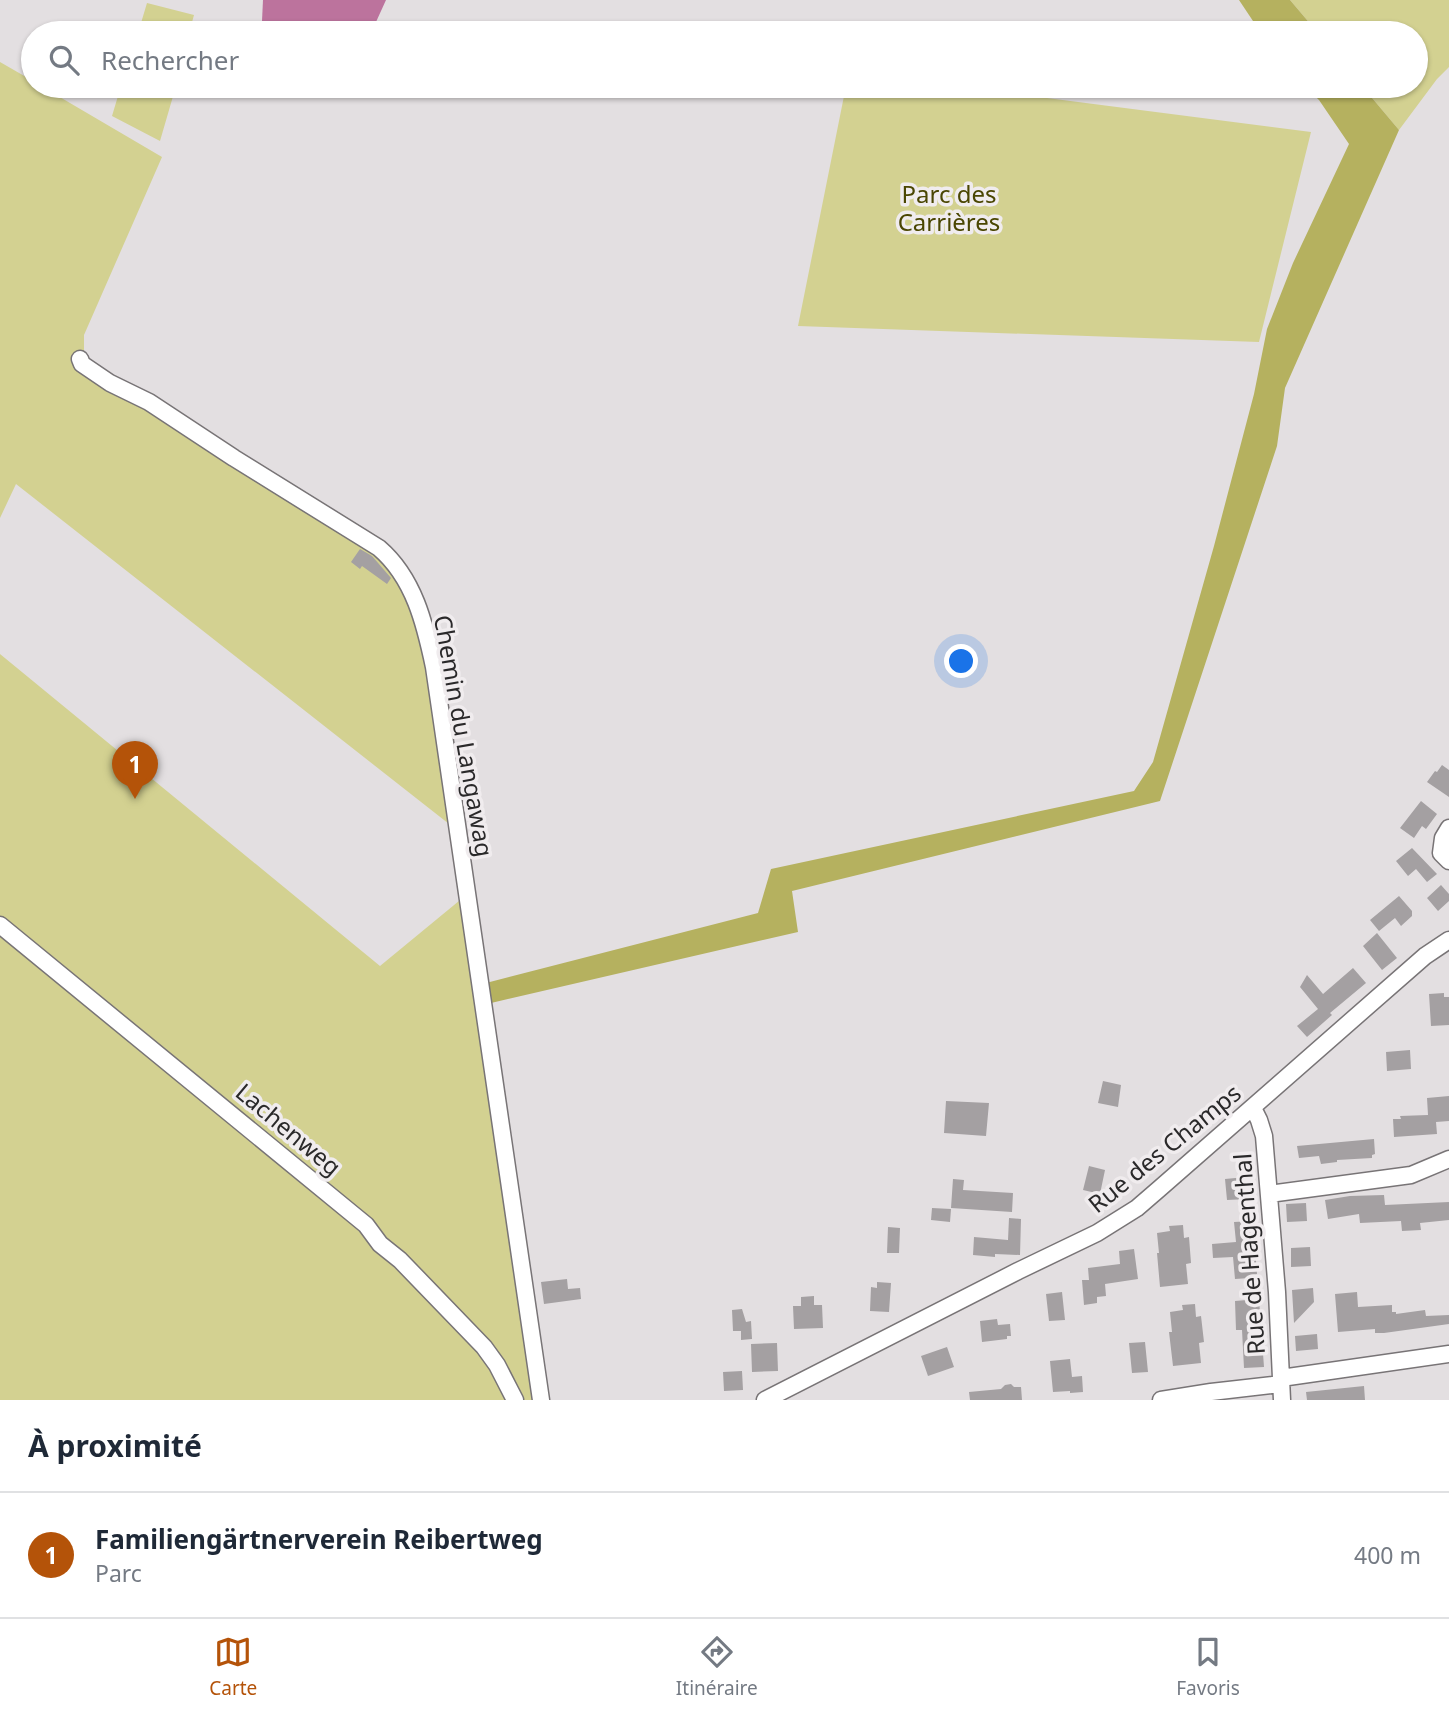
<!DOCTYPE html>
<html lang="fr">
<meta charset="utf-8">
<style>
body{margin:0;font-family:"Noto Sans",sans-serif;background:#f6f6f7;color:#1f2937}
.you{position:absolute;left:962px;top:662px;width:24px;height:24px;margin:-18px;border:5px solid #fff;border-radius:50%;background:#1a73e8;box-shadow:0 0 0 10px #1a73e833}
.badge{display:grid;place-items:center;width:46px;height:46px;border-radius:50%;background:#b45309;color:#fff;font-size:23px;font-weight:700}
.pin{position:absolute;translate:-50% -58px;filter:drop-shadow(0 2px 4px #0008)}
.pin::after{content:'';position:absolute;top:37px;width:24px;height:21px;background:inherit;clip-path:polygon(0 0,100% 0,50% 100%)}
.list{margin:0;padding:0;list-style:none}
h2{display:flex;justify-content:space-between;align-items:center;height:91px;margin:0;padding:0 28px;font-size:30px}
h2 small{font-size:23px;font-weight:400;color:#747a83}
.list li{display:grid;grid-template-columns:46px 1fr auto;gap:21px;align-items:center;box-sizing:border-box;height:126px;padding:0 28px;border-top:2px solid #e0e1e3}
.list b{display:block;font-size:26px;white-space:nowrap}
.list p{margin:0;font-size:23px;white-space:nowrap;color:#747a83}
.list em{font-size:23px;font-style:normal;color:#747a83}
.icon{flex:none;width:38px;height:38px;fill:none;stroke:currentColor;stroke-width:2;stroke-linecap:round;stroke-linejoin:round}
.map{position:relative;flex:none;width:1449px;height:1400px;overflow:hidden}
.search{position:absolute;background:#fff;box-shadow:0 2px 5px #0004;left:21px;right:21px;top:21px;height:77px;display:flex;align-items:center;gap:18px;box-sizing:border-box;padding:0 24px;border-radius:38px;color:#747a83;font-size:26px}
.sheet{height:217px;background:#fff}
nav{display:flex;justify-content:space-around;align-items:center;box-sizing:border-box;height:98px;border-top:2px solid #e0e1e3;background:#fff;font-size:19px;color:#747a83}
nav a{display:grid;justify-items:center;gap:4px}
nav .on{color:#b45309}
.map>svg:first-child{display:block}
</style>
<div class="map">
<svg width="1449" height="1400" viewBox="0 0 1449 1400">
<rect width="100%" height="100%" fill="#e3dfe1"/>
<path fill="#d3d191" d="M 1290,0 L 1449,0 L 1449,67 L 1437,79 L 1399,130 L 1362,86 L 1416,86 L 1416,33 L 1318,33 Z
M 147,3 L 194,15 L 189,33 L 138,33 Z
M 0,62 L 33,81 L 33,86 L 41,86 L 162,157 L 84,335 L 84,365 L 386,544 L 421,591 L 445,682 L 458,831 L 16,484 L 0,518 Z
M 121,86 L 176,86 L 160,141 L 112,116 Z
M 846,86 L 953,86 L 1311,132 L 1259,342 L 798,326 Z
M 0,654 L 380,966 L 465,896 L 537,1400 L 0,1400 Z"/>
<path fill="#b5b15f" d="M 1239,0 L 1290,0 L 1318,33 L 1261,33 Z
M 1305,86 L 1362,86 L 1399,130 L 1285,388 L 1277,446 L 1160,801 L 792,891 L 798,932 L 491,1003 L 486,983 L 758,913 L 771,869 L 1134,791 L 1153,762 L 1214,546 L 1254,394 L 1267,329 L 1293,263 L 1349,144 L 1319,100 Z"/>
<path fill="#bc739d" d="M 263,0 L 386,0 L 371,33 L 267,33 L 262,21 Z"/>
<path fill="#a4a0a2" d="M 360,549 L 372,556 L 391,578 L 387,584 L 362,566 L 360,569 L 351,562 Z
M 1442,765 L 1449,770 L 1449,797 L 1427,782 L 1435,771 L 1437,772 Z
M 1421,801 L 1437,814 L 1426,829 L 1422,826 L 1414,838 L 1400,828 Z
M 1412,848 L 1437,874 L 1427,882 L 1416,869 L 1408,876 L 1396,861 Z
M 1441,885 L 1449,894 L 1449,901 L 1438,911 L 1427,898 Z
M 1399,896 L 1412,911 L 1412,916 L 1401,926 L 1395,918 L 1379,931 L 1370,920 Z
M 1377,933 L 1397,958 L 1382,970 L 1363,946 Z
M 1353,968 L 1366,983 L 1330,1013 L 1332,1015 L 1307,1037 L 1297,1026 L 1318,1009 L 1300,987 L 1307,975 L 1323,994 Z
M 1444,993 L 1444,997 L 1449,997 L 1449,1025 L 1431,1026 L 1429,994 Z
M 1410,1050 L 1411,1069 L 1387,1071 L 1386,1052 Z
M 1103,1081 L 1121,1085 L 1118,1107 L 1098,1103 Z
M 1449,1096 L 1449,1121 L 1436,1122 L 1437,1134 L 1394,1137 L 1393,1119 L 1401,1119 L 1400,1116 L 1428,1115 L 1427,1098 Z
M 946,1101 L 989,1103 L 986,1136 L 944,1133 Z
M 1374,1139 L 1375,1154 L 1372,1155 L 1372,1158 L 1337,1160 L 1337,1162 L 1321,1164 L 1319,1156 L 1299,1158 L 1297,1146 Z
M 1089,1166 L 1105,1170 L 1100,1194 L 1083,1190 Z
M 1246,1177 L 1248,1199 L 1227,1200 L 1225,1179 Z
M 953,1179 L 964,1180 L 963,1190 L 1013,1193 L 1012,1212 L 951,1208 Z
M 1384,1195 L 1385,1205 L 1449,1202 L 1449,1220 L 1420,1223 L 1421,1230 L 1402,1231 L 1401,1221 L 1360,1223 L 1359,1214 L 1328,1219 L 1325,1200 L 1350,1196 Z
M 1306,1203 L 1307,1221 L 1287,1222 L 1286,1204 Z
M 932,1208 L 951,1209 L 950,1222 L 931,1220 Z
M 1009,1218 L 1021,1219 L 1020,1255 L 995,1254 L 995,1257 L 973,1255 L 974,1237 L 1008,1240 Z
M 1253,1221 L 1257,1274 L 1249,1275 L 1250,1278 L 1235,1279 L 1233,1257 L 1213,1258 L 1212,1244 L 1236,1242 L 1234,1222 Z
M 1183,1225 L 1184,1238 L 1189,1237 L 1191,1263 L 1186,1264 L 1188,1284 L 1160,1287 L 1157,1253 L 1159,1253 L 1157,1233 L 1170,1231 L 1169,1226 Z
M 888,1227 L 900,1228 L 899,1253 L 887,1253 Z
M 1310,1247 L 1311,1266 L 1291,1267 L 1291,1248 Z
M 1134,1249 L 1138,1279 L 1105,1284 L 1106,1296 L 1097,1297 L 1097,1303 L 1084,1305 L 1082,1280 L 1089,1280 L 1088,1268 L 1120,1264 L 1119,1251 Z
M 567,1279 L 568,1289 L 580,1288 L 581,1299 L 544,1304 L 541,1282 Z
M 877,1282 L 891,1283 L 889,1312 L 870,1311 L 871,1287 L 877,1288 Z
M 1313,1288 L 1314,1302 L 1294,1323 L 1292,1290 Z
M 1062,1292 L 1065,1320 L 1049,1321 L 1046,1294 Z
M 1357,1292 L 1358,1307 L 1392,1305 L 1392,1312 L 1396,1312 L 1396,1314 L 1425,1310 L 1426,1316 L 1449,1315 L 1449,1324 L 1384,1333 L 1375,1333 L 1375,1329 L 1338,1332 L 1335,1294 Z
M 814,1296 L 814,1305 L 822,1305 L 823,1328 L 794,1329 L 793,1306 L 801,1306 L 801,1297 Z
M 1259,1299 L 1264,1367 L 1244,1368 L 1242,1330 L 1236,1330 L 1235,1301 Z
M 1195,1304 L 1196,1317 L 1201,1316 L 1204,1342 L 1199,1343 L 1201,1363 L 1173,1366 L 1169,1332 L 1172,1332 L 1170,1312 L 1183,1310 L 1182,1305 Z
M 742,1309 L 746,1322 L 751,1321 L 752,1339 L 741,1340 L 741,1331 L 733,1331 L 732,1310 Z
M 997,1319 L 998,1325 L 1010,1324 L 1011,1336 L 1007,1336 L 1007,1339 L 982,1342 L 980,1321 Z
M 1317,1334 L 1318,1349 L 1296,1351 L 1295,1336 Z
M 1145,1342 L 1148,1372 L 1132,1373 L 1129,1343 Z
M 777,1343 L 778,1371 L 752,1372 L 751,1344 Z
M 947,1347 L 954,1367 L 928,1376 L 921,1356 Z
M 1070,1359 L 1072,1377 L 1082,1376 L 1083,1392 L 1070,1393 L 1070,1391 L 1053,1392 L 1050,1361 Z
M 742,1371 L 743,1390 L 724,1391 L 723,1372 Z
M 1011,1384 L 1014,1387 L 1021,1387 L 1022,1400 L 970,1400 L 969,1392 L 1001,1389 L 1005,1385 Z
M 1364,1386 L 1365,1400 L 1307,1400 L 1306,1392 Z"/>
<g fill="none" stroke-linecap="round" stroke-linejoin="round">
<g stroke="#787476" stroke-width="19">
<path id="minor" d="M 80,359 L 82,364 L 110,383 L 149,402 L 234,458 L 379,548 C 414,578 425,624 434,667 L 541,1400
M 1449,828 L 1443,838 L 1441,853 L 1449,861
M 0,925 L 366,1225 L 380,1244 L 400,1260 L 484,1347 L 497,1365 L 515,1400
M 1253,1108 L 1259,1120 L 1264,1136 L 1277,1292 L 1282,1400
M 1269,1194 L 1411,1175 L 1449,1159
M 1281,1378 L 1449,1354
M 765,1400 L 1018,1271 L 1097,1233 L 1137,1208 L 1159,1189 L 1425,956 L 1449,940
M 1161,1400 L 1211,1392 L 1281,1384"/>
</g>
<use href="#minor" stroke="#fff" stroke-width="16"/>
</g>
<g text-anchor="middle" stroke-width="7" stroke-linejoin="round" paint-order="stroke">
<g font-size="24" fill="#4a4602" stroke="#f0ecee">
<text x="949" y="203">Parc des<tspan x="949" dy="28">Carrières</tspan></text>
</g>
<g font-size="24" fill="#2a292a" stroke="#f0ecee">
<text transform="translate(463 736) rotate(80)" y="8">Chemin du Langawag</text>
<text transform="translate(288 1130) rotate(40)" y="8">Lachenweg</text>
<text transform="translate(1165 1149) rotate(-39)" y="8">Rue des Champs</text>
<text transform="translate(1250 1254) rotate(-94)" y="8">Rue de Hagenthal</text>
</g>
</g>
</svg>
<div class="you"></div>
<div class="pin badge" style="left:135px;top:799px">1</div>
<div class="search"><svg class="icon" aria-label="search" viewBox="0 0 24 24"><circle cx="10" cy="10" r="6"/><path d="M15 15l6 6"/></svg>Rechercher</div>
</div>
<section class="sheet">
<h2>À proximité<small></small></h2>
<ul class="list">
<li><span class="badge">1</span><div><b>Familiengärtnerverein Reibertweg</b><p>Parc</p></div><em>400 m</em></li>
</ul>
</section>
<nav>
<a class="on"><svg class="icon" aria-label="map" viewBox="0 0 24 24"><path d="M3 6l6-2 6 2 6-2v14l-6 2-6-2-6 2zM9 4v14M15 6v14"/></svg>Carte</a>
<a><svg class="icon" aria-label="directions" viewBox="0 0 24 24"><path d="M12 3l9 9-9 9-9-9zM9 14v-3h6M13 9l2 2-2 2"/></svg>Itinéraire</a>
<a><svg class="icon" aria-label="saved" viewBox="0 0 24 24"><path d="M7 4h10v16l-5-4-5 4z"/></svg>Favoris</a>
</nav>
